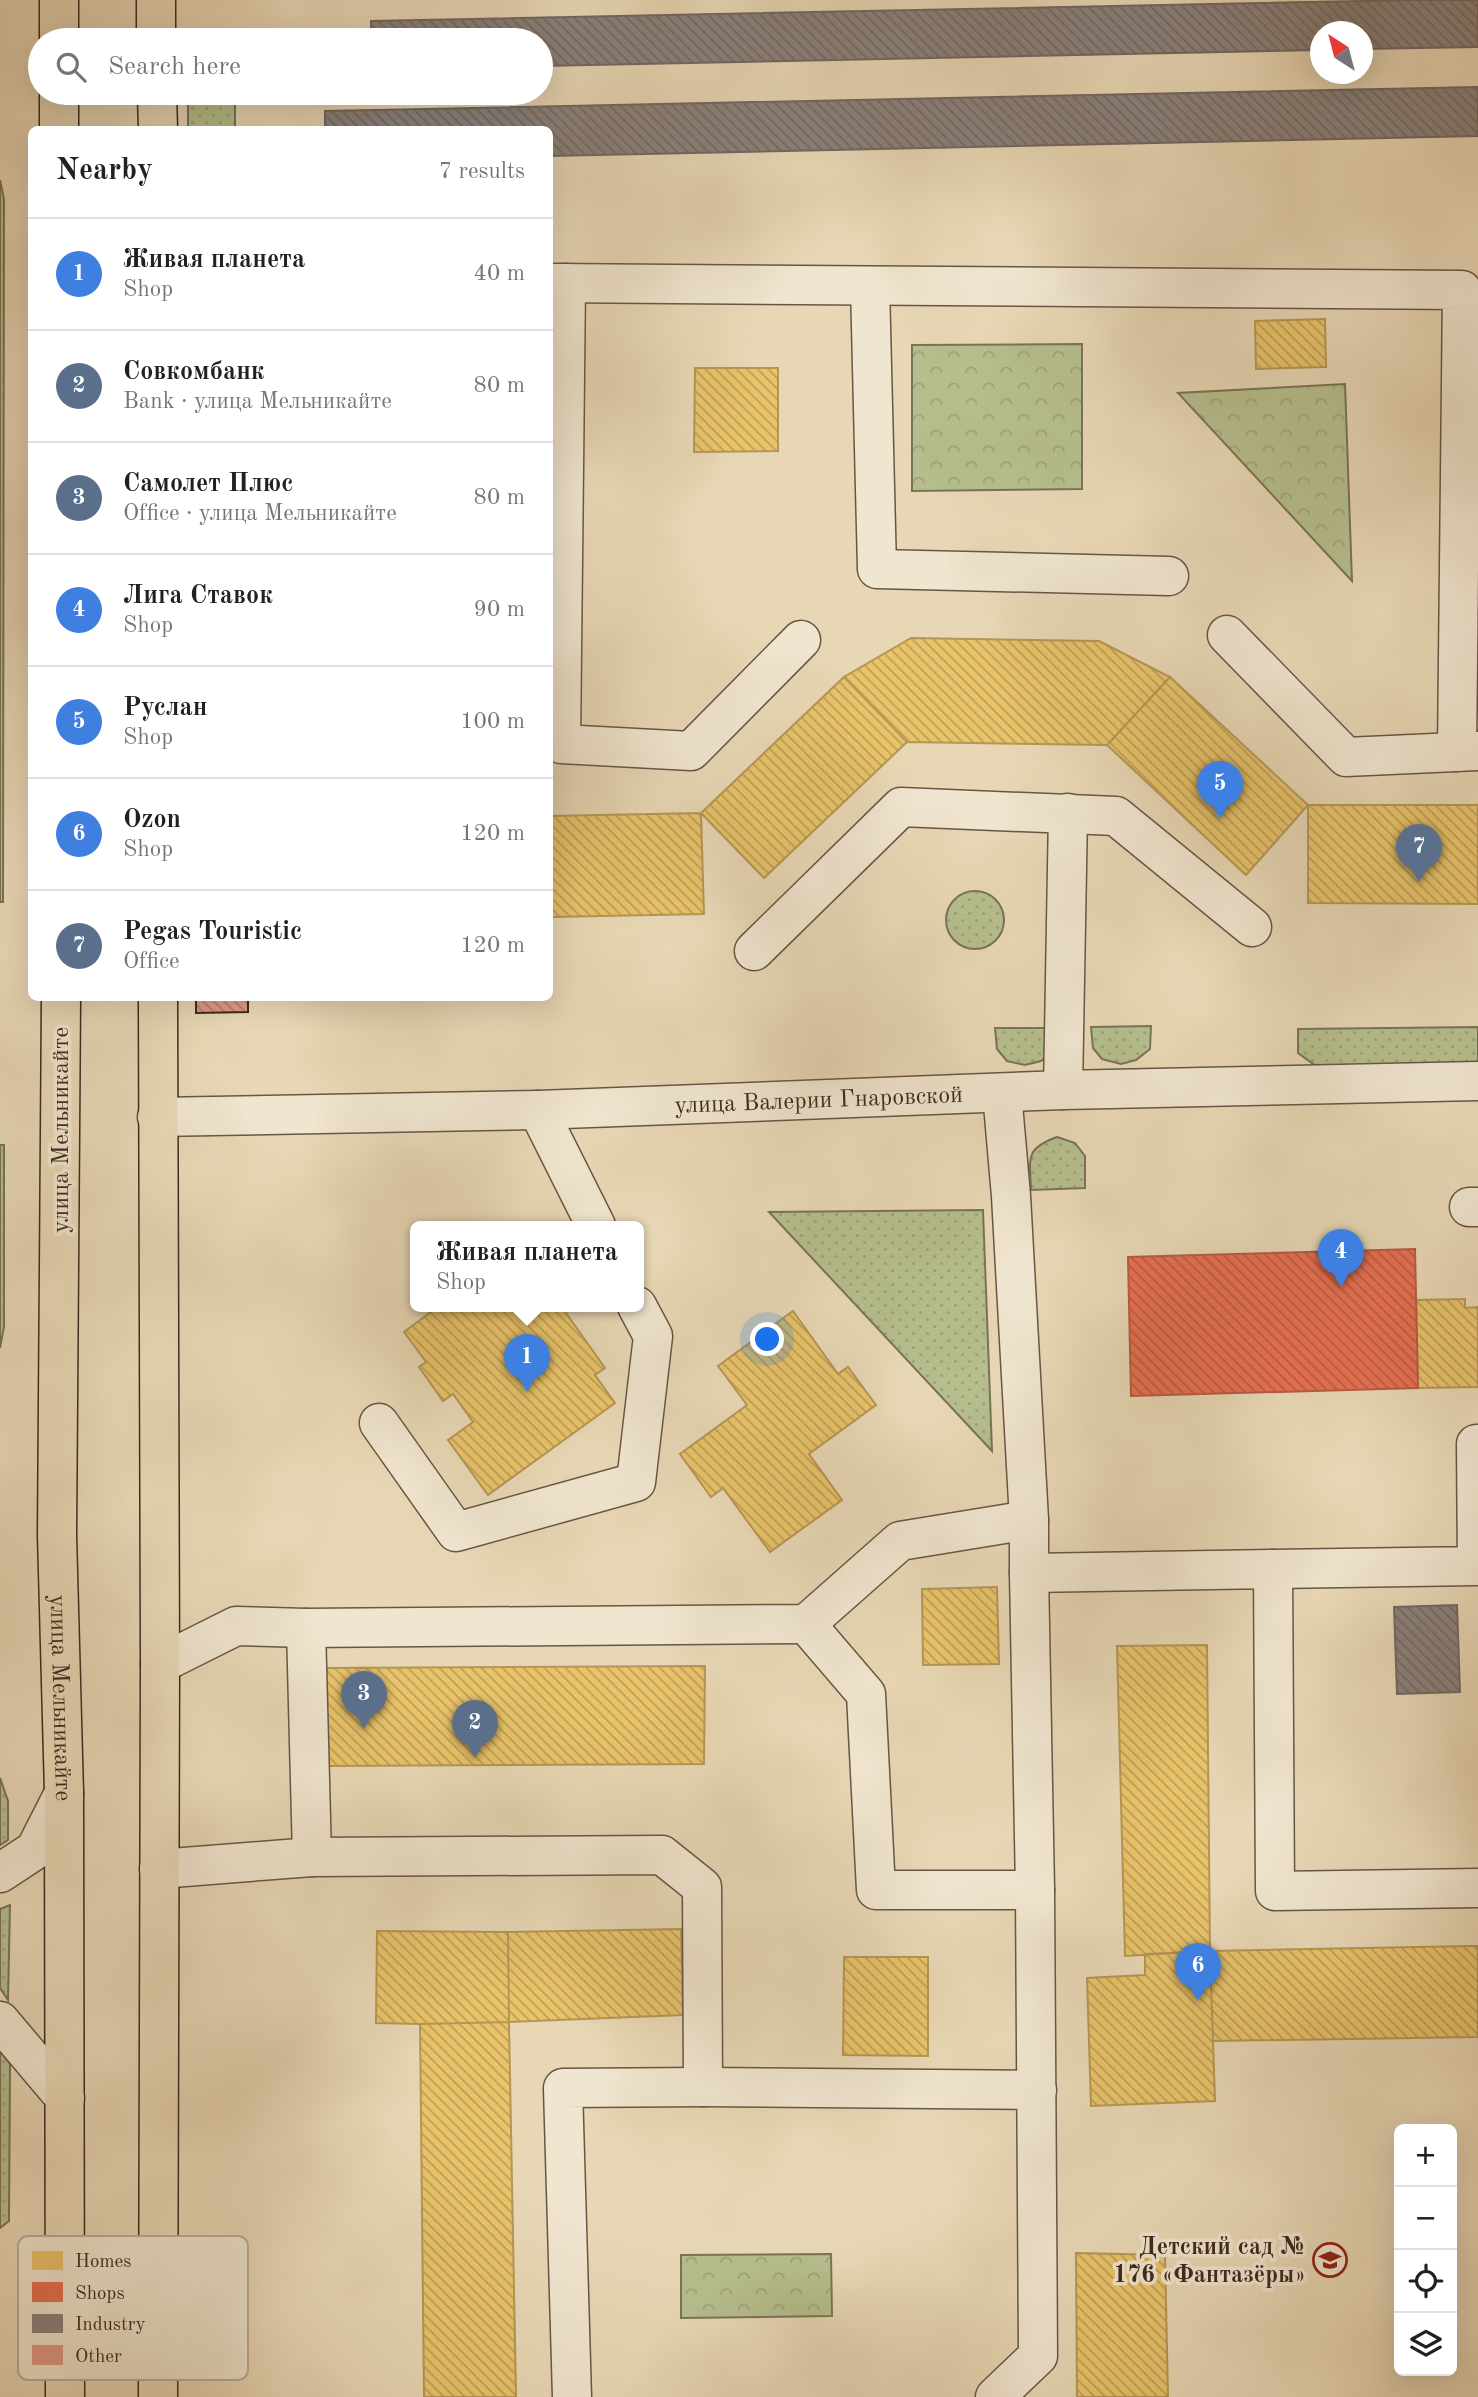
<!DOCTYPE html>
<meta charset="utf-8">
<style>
body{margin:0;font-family:"Old Standard TT",serif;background:#f2f2f2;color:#202124}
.controls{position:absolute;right:21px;bottom:21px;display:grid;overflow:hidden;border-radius:10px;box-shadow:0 7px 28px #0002}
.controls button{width:63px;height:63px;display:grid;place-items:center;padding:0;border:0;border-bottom:2px solid #e0e0e0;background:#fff;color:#202124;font:35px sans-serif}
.compass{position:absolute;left:1310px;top:21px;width:63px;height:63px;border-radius:50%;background:#fff;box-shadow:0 7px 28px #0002;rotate:324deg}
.you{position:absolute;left:768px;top:1340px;width:24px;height:24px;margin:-18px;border:5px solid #fff;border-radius:50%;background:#1a73e8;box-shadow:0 0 0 10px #1a73e833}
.badge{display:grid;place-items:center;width:46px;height:46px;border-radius:50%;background:#8f2418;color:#fff;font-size:23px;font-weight:700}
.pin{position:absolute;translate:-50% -58px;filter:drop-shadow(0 2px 4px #0008)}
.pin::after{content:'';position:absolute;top:37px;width:24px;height:21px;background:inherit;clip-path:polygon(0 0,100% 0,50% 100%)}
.popup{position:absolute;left:410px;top:1221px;width:234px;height:91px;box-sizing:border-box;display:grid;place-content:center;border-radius:10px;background:#fff;filter:drop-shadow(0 2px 5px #0005);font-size:23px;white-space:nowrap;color:#757577}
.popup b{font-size:26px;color:#202124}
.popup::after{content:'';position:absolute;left:50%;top:100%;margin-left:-14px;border:14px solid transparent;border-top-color:#fff}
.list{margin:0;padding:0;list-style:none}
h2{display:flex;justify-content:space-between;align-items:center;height:91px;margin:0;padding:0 28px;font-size:30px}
h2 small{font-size:23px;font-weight:400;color:#757577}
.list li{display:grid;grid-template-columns:46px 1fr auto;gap:21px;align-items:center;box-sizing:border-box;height:112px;padding:0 28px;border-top:2px solid #e0e0e0}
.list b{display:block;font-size:26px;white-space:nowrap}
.list p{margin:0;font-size:23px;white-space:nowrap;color:#757577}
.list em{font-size:23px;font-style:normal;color:#757577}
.icon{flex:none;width:38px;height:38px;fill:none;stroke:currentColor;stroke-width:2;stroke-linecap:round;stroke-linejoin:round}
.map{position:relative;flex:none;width:1478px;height:2397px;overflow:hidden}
.search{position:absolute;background:#fff;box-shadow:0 7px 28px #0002;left:28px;top:28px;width:525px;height:77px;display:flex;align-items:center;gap:18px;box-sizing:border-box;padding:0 24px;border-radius:38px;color:#757577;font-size:26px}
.panel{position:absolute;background:#fff;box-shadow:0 7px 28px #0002;left:28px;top:126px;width:525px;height:875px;border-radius:10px}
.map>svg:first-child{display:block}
</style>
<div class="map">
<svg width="1478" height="2397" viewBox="0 0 1478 2397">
<defs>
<pattern id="grass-dots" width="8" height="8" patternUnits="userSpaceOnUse" patternTransform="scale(1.75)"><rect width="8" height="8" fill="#b6be8d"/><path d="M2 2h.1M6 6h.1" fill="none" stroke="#9da379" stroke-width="1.8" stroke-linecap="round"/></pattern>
<pattern id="forest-crowns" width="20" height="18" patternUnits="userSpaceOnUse" patternTransform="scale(1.75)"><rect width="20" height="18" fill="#b6be8d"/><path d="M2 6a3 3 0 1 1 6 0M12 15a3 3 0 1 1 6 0" fill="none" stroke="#9da379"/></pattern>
<pattern id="homes-back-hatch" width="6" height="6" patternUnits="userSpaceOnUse" patternTransform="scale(1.75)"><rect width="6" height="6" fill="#e9c46a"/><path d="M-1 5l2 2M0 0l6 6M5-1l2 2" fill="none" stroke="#be9f57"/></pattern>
<pattern id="shops-back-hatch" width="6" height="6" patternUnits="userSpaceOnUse" patternTransform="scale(1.75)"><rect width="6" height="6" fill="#e76f51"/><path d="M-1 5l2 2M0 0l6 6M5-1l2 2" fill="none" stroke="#bc5b43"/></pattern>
<pattern id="industry-back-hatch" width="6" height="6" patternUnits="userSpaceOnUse" patternTransform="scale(1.75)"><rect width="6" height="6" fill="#8a817c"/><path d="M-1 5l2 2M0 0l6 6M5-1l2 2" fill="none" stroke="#726a65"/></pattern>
<pattern id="building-back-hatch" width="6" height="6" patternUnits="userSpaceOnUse" patternTransform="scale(1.75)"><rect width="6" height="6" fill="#e09985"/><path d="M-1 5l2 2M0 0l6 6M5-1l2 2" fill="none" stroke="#b77d6c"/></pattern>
</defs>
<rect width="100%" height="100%" fill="#e8d7b5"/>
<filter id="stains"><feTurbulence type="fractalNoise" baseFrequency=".00286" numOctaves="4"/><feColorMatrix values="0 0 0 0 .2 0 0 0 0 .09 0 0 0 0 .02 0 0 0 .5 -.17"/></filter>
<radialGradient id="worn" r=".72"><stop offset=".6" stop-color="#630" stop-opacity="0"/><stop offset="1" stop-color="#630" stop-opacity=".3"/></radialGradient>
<path fill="url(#grass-dots)" stroke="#797457" stroke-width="2" d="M 188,93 L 235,93 L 235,129 L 188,129 Z
M 0,180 L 4,199 L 3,902 L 0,902 Z
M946 920a29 29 0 1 1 58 0a29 29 0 1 1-58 0Z
M 1151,1026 L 1150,1049 L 1136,1060 L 1121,1064 L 1102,1059 L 1093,1048 L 1091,1027 Z
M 1478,1027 L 1478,1062 L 1316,1066 L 1298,1053 L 1298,1029 Z
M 995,1028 L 1056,1028 L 1055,1050 L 1041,1061 L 1025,1065 L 1007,1061 L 997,1049 Z
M 1057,1137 L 1075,1143 L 1085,1156 L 1085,1188 L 1031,1190 C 1030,1158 1024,1149 1057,1137 Z
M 0,1145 L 4,1145 L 4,1327 L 0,1348 Z
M 983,1210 L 992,1451 L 769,1212 Z
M 0,1778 L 8,1801 L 8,1840 L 0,1845 Z
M 10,1905 L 8,2000 L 0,1988 L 0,1909 Z
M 0,2051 L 10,2064 L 9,2221 L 0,2228 Z"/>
<path fill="url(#forest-crowns)" stroke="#797457" stroke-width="2" d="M 1082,344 L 1082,489 L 912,491 L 912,345 Z
M 1345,384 L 1352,581 L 1178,393 Z
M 831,2254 L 832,2316 L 681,2318 L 681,2255 Z"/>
<path fill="url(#homes-back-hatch)" stroke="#b59654" stroke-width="2" d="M 1325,319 L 1326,367 L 1256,369 L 1255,321 Z
M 695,368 L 778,368 L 778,451 L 694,452 Z
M 911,638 L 1099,641 L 1170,677 L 1107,745 L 907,742 L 844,677 Z
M 844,677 L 907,742 L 764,878 L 701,813 Z
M 1170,677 L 1308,805 L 1246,875 L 1107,745 Z
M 1308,805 L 1478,805 L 1478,904 L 1308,903 Z
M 701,813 L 704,914 L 550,917 L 550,816 Z
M 1465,1299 L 1465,1308 L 1478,1307 L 1478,1387 L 1418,1388 L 1416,1300 Z
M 439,1306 L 454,1306 L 457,1311 L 463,1306 L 561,1306 L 605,1368 L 595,1375 L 615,1403 L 488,1495 L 448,1440 L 473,1422 L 453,1394 L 443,1401 L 419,1367 L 426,1362 L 404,1332 Z
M 793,1311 L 838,1374 L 848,1367 L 876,1405 L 809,1454 L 842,1500 L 770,1552 L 723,1488 L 711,1497 L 680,1454 L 747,1405 L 718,1366 Z
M 997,1587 L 999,1664 L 923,1665 L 922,1589 Z
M 1207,1645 L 1210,1951 L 1125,1956 L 1117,1646 Z
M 705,1666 L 704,1764 L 325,1766 L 326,1668 Z
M 681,1929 L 683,2015 L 509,2022 L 508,1932 Z
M 377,1931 L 508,1932 L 509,2022 L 420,2024 L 376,2023 Z
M 1470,1946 L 1478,1946 L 1478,2037 L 1213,2041 L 1210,1951 Z
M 1210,1951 L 1215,2101 L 1091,2106 L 1087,1978 L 1145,1975 L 1145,1954 Z
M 844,1957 L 928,1957 L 928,2056 L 843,2055 Z
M 509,2022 L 516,2397 L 424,2397 L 420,2024 Z
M 1076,2253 L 1165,2255 L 1168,2397 L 1077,2397 Z"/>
<path fill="url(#shops-back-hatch)" stroke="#b45b43" stroke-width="2" d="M 1415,1249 L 1418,1388 L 1131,1396 L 1128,1257 Z"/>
<path fill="url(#industry-back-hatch)" stroke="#736761" stroke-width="2" d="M 1412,0 L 1478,0 L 1478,47 L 1362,49 L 1362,32 L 1320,32 L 1320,50 L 541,66 L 541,40 L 371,40 L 371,21 Z
M 1478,87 L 1478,136 L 550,156 L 550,130 L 325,130 L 325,111 Z
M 1457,1605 L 1460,1692 L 1397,1694 L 1394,1607 Z"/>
<path fill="url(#building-back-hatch)" stroke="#3c2b21" stroke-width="2" d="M 196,998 L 248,998 L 248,1012 L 196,1013 Z"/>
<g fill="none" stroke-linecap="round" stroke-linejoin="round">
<g stroke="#675646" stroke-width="41">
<g id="minor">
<path d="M 550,283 L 1462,290 L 1457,752"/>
<path d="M 566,283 L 561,744 L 691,751 L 801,640"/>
<path d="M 870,286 L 877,569 L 1169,576"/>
<path d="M 1227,635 L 1346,757 L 1478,751"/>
<path d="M 754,951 L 901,807 L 1116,816 L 1252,927"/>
<path d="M 1063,1090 L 1068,813"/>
<path d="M 1002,1093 L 1011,1196 L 1029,1520 L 1029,1573 L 1273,1569 L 1275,1891 L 1478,1888"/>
<path d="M 538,1110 L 596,1226"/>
<path id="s1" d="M 157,1117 L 538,1110 L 1063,1090 L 1478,1081"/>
<path d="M 1469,1207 L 1478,1207"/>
<path d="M 379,1423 L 456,1532 L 636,1482 L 653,1336 L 637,1306"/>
<path d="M 1273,1569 L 1477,1566 L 1476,1444 L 1478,1444"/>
<path d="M 806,1624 L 866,1694 L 876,1890 L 1035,1890"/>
<path d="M 306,1628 L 312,1857"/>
<path d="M 160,1664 L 236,1626 L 306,1628 L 806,1624 L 900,1541 L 1029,1520"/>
<path d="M 159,1869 L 312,1857 L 662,1855 L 702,1887 L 703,2087"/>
<path d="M 0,1873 L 35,1850 L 64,1793"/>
<path d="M 0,2021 L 65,2098"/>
<path d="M 572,2397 L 563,2088 L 703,2087 L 1037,2090"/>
<path d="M 995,2397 L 1038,2356 L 1035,1890 L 1029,1573"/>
</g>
</g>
<g stroke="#3c2b21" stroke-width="41">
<g id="major">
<path d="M 59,0 L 59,40"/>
<path d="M 156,0 L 156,40"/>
<path d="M 59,93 L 59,130"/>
<path d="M 157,93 L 158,130"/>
<path id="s2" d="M 61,998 L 57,1535 L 64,1793 L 65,2397"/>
<path d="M 158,2397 L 160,1664 L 158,998"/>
</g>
</g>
<use href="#minor" stroke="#f0e5cf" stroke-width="38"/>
<use href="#major" stroke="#e8d7b5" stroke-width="38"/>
</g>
<defs>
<g id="school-ring" transform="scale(1.75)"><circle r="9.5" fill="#f0e5cf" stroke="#8f2418" stroke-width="1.5"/><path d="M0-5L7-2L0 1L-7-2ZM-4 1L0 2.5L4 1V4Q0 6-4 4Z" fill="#8f2418"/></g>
</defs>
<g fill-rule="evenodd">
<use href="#school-ring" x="1330" y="2260"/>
</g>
<g text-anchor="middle" stroke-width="7" stroke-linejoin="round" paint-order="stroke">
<g font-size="24" fill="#3c2b21" stroke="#f0e5cf">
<text dy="8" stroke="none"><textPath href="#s1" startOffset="662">улица Валерии Гнаровской</textPath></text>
<text transform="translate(60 1130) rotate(-90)" y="8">улица Мельникайте</text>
<text dy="8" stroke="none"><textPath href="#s2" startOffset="700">улица Мельникайте</textPath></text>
</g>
<g font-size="24" font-weight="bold" fill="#3c2b21" stroke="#f0e5cf" text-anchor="end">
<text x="1306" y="2254">Детский сад №<tspan x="1306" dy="28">176 «Фантазёры»</tspan></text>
</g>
</g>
<rect x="18" y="2236" width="230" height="144" rx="10" fill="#f0e5cf" stroke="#baad9b" stroke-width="2"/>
<rect x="32" y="2251" width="31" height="19" fill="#e9c46a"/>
<rect x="32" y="2282" width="31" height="20" fill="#e76f51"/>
<rect x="32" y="2314" width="31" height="19" fill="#8a817c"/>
<rect x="32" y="2345" width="31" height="20" fill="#e09985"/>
<g font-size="19" fill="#3c2b21">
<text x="75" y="2267">Homes</text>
<text x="75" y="2299">Shops</text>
<text x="75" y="2330">Industry</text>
<text x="75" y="2362">Other</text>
</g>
<rect width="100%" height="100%" filter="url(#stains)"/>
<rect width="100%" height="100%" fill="url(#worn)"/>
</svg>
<div class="controls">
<button>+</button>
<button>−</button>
<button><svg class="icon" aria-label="locate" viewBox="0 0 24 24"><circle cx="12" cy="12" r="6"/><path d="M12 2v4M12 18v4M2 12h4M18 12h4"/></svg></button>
<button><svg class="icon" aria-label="layers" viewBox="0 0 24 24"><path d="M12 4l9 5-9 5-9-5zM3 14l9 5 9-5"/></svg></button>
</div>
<svg class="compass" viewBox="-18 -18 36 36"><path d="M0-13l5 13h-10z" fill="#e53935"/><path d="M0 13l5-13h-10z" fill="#757577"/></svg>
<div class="you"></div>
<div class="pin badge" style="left:527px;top:1392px;background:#3f7fe0">1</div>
<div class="popup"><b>Живая планета</b>Shop</div>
<div class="pin badge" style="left:475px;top:1758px;background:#5c6f8a">2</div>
<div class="pin badge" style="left:364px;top:1729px;background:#5c6f8a">3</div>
<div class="pin badge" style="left:1341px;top:1287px;background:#3f7fe0">4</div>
<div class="pin badge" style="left:1220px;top:819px;background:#3f7fe0">5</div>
<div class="pin badge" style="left:1198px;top:2001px;background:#3f7fe0">6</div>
<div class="pin badge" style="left:1419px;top:882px;background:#5c6f8a">7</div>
<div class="search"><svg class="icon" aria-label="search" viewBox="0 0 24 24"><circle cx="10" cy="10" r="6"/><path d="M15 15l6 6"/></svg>Search here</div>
<section class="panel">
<h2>Nearby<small>7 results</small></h2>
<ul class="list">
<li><span class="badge" style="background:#3f7fe0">1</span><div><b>Живая планета</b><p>Shop</p></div><em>40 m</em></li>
<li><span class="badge" style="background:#5c6f8a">2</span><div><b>Совкомбанк</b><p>Bank · улица Мельникайте</p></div><em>80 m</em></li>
<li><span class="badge" style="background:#5c6f8a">3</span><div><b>Самолет Плюс</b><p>Office · улица Мельникайте</p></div><em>80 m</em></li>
<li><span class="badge" style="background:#3f7fe0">4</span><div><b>Лига Ставок</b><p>Shop</p></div><em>90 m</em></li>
<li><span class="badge" style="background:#3f7fe0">5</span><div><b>Руслан</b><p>Shop</p></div><em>100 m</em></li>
<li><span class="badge" style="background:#3f7fe0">6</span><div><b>Ozon</b><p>Shop</p></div><em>120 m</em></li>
<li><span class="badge" style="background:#5c6f8a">7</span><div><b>Pegas Touristic</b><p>Office</p></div><em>120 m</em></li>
</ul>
</section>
</div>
